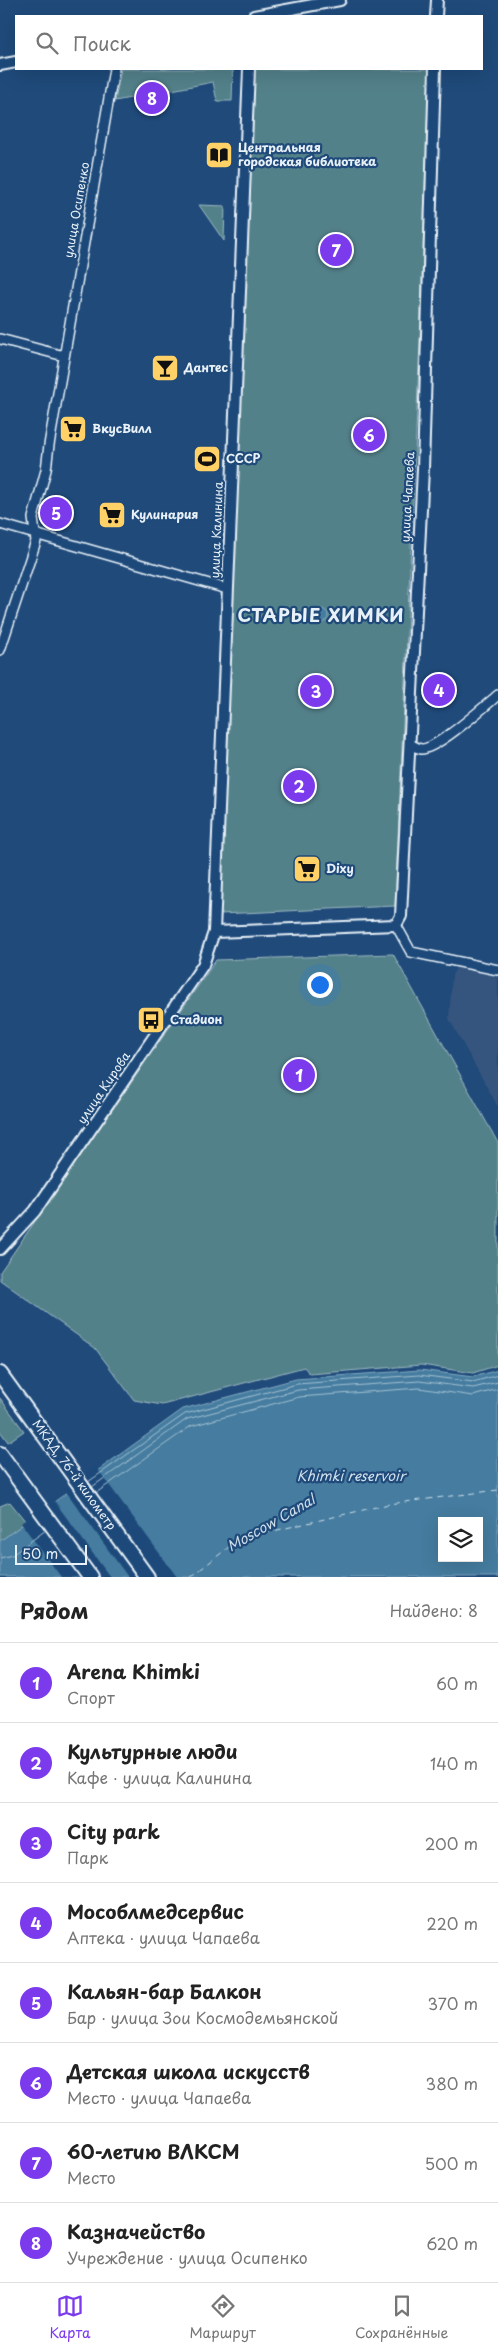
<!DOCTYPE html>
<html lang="ru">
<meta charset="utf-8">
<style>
body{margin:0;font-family:"Playpen Sans",sans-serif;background:#f2f2f2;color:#222}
.controls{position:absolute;right:15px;bottom:15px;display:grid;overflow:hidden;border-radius:0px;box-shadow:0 5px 20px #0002}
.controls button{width:45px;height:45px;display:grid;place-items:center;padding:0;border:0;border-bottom:1px solid #e0e0e0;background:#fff;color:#222;font:25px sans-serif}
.scale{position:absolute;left:15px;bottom:12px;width:72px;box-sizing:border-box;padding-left:5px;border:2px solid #e8f1f8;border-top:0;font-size:14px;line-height:18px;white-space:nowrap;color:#e8f1f8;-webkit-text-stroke:4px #1f4a7a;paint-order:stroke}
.you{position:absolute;left:319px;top:984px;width:18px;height:18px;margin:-12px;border:4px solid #fff;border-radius:50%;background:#1a73e8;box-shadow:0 0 0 8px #1a73e833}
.badge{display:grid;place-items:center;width:32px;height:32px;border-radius:50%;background:#7c3aed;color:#fff;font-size:16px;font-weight:700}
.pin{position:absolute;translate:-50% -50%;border:2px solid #fff;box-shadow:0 1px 5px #0006}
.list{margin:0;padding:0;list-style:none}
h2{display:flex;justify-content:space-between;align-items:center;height:65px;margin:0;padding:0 20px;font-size:21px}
h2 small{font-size:16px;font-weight:400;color:#767676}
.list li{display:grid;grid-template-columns:32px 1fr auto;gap:15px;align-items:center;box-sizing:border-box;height:80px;padding:0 20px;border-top:1px solid #e0e0e0}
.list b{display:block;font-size:19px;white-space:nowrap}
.list p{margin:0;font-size:16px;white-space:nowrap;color:#767676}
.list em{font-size:16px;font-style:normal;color:#767676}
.icon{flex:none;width:28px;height:28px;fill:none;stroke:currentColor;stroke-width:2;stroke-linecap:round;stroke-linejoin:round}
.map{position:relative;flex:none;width:498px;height:1577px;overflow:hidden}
.search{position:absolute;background:#fff;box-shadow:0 5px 20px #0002;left:15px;right:15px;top:15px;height:55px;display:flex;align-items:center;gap:12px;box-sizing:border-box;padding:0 18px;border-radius:0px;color:#767676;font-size:19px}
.sheet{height:705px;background:#fff}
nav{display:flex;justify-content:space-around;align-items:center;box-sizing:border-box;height:70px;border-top:1px solid #e0e0e0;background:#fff;font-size:14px;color:#767676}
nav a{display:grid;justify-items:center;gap:2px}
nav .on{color:#7c3aed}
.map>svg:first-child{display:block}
</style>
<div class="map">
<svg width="498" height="1577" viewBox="0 0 498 1577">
<rect width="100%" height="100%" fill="#1f4a7a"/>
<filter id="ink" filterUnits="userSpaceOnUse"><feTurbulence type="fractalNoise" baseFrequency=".02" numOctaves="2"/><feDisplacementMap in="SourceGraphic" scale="10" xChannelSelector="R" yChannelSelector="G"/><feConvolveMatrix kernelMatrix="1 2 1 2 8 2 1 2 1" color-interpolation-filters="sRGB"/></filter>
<g filter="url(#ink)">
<path fill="#34547e" d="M 456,968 L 498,976 L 498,1107 L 449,1019 L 452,975 Z"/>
<path fill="#53818a" stroke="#9eb9c1" d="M 121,69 L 233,69 L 232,101 L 217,101 L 213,82 L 115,101 Z
M 255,69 L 429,69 L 420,341 L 395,906 L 220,914 Z
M 199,205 L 225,206 L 224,241 Z
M 393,954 L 498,1143 L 498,1365 L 473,1373 L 421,1365 L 310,1374 L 304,1367 L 162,1405 L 134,1400 L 95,1348 L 0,1280 L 0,1272 L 216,960 Z
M 0,1398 L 24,1431 L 8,1442 L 0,1431 Z
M 10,1502 L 26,1522 L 0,1541 L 0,1506 Z"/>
<path fill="#447c9f" stroke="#86abc3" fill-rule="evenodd" d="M314 616a7 7 0 1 1 14 0a7 7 0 1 1-14 0Z
M 420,1370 L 473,1377 L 498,1370 L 498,1577 L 0,1577 L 0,1541 L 183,1409 L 296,1379 ZM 442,1521 L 479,1521 L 479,1558 L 442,1558 Z"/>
<path fill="#1f4a7a" d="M 96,1467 L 177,1577 L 128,1577 L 65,1490 Z
M 53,1499 L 110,1577 L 61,1577 L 21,1523 Z"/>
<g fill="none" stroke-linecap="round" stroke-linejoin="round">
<path stroke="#a6c2d4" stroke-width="1" d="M 88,1482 L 185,1414 L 297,1384 L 419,1375 L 473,1382 L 498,1375
M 92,1487 L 187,1419 L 298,1390 L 419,1381 L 473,1388 L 498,1382
M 96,1493 L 191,1426 L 299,1397 L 419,1388 L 473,1396 L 498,1389
M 0,1558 L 12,1555 L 46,1530"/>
<path stroke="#cfdfeb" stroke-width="1" stroke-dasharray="6 5" stroke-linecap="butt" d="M 191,1577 L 239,1539 L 389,1504 L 498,1490"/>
<g stroke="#e8f1f8" stroke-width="12">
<path id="minor" d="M 0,339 L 64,356
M 0,524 L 227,589
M 0,650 L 36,541 L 33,518 L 46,470 L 49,445 L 114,69
M 410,744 C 413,746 417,748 421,749 C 436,750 485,706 498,695
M 396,925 L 411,952 L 498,970"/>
</g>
<g stroke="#e8f1f8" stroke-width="14">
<path id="tertiary" d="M 254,16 L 340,0
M 436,16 L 437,0
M 0,65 L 16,62
M 214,932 L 396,925 L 401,916 L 423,469 L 435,69
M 0,1249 L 35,1211 L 203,965 L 214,932 L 249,69"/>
</g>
<g stroke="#e8f1f8" stroke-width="18">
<path id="trunk" d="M 0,1374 L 147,1577
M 0,1454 L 90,1577"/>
</g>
<use href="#minor" stroke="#1f4a7a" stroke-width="9"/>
<use href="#tertiary" stroke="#1f4a7a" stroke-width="10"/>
<use href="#trunk" stroke="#1f4a7a" stroke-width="14"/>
</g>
</g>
<defs>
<g id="library-square" transform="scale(1.4375)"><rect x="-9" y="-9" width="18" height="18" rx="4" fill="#ffd166" stroke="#1f4a7a"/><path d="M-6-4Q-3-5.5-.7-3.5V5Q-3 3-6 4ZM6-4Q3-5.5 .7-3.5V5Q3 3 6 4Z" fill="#111"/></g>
<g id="bar-square" transform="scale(1.4375)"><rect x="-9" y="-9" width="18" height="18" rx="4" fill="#ffd166" stroke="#1f4a7a"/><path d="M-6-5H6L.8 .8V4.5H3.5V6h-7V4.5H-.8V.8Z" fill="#111"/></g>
<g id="supermarket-square" transform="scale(1.4375)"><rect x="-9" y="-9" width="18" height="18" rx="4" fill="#ffd166" stroke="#1f4a7a"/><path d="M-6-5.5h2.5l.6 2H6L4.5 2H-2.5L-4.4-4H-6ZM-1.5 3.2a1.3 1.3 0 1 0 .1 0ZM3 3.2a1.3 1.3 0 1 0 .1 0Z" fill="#111"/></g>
<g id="stadium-square" transform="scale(1.4375)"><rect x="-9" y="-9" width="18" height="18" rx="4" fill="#ffd166" stroke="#1f4a7a"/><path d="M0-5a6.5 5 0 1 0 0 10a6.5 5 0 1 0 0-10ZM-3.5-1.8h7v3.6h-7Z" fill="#111"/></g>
<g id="bus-square" transform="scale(1.4375)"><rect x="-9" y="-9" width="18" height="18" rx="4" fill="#ffd166" stroke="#1f4a7a"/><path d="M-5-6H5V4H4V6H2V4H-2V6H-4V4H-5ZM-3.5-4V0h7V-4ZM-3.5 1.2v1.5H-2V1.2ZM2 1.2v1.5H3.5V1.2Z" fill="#111"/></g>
</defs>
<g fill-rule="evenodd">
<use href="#library-square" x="219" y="155"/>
<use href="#bar-square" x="165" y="368"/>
<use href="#supermarket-square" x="73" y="429"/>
<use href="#stadium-square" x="207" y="459"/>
<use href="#supermarket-square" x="112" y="515"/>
<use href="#supermarket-square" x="307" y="869"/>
<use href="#bus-square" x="151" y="1020"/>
</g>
<g text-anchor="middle" stroke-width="4.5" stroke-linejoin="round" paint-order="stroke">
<g font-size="12" font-weight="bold" fill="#e8f1f8" stroke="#1f4a7a" text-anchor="start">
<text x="238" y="152">Центральная<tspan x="238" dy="14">городская библиотека</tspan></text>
<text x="184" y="372">Дантес</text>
<text x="92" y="433">ВкусВилл</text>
<text x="226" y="463">СССР</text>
<text x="131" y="519">Кулинария</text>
<text x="326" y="873">Dixy</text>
<text x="170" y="1024">Стадион</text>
</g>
<g font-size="12" fill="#e8f1f8" stroke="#1f4a7a">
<text transform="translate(77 210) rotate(-80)" y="4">улица Осипенко</text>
<text transform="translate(408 497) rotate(-87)" y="4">улица Чапаева</text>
<text transform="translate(217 530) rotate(-88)" y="4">улица Калинина</text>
<text transform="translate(104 1088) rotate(-56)" y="4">улица Кирова</text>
<text transform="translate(74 1475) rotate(54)" y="4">МКАД, 76-й километр</text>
</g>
<g font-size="14" font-style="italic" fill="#cfdfeb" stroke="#1f4a7a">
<text x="351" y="1481">Khimki reservoir</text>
<text transform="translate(271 1523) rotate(-30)" y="5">Moscow Canal</text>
</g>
<g font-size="18" font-weight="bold" letter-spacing="1" fill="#e8f1f8" stroke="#1f4a7a">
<text x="321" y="622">СТАРЫЕ ХИМКИ</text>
</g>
</g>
</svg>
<div class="controls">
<button><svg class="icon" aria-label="layers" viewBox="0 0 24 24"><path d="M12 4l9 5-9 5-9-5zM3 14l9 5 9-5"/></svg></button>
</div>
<div class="scale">50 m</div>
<div class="you"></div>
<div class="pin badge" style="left:299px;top:1075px">1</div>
<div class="pin badge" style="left:299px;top:786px">2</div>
<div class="pin badge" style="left:316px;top:691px">3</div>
<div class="pin badge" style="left:439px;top:690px">4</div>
<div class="pin badge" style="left:56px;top:513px">5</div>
<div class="pin badge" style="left:369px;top:435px">6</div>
<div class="pin badge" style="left:336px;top:250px">7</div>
<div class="pin badge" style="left:152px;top:98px">8</div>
<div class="search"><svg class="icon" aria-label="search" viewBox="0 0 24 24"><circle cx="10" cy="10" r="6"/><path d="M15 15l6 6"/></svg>Поиск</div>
</div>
<section class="sheet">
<h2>Рядом<small>Найдено: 8</small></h2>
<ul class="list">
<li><span class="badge">1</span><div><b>Arena Khimki</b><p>Спорт</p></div><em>60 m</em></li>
<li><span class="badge">2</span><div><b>Культурные люди</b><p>Кафе · улица Калинина</p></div><em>140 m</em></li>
<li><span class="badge">3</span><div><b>City park</b><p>Парк</p></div><em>200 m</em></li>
<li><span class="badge">4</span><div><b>Мособлмедсервис</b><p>Аптека · улица Чапаева</p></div><em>220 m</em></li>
<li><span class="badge">5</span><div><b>Кальян-бар Балкон</b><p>Бар · улица Зои Космодемьянской</p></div><em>370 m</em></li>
<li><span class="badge">6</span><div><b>Детская школа искусств</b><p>Место · улица Чапаева</p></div><em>380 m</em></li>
<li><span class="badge">7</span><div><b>60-летию ВЛКСМ</b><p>Место</p></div><em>500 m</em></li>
<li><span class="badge">8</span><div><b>Казначейство</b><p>Учреждение · улица Осипенко</p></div><em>620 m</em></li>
</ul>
</section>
<nav>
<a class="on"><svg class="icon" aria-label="map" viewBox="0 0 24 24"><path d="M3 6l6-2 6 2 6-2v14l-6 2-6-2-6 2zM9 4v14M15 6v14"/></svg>Карта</a>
<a><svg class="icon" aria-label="directions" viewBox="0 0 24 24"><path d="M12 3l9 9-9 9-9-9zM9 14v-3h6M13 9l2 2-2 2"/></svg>Маршрут</a>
<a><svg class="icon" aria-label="saved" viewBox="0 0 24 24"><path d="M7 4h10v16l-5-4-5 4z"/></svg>Сохранённые</a>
</nav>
